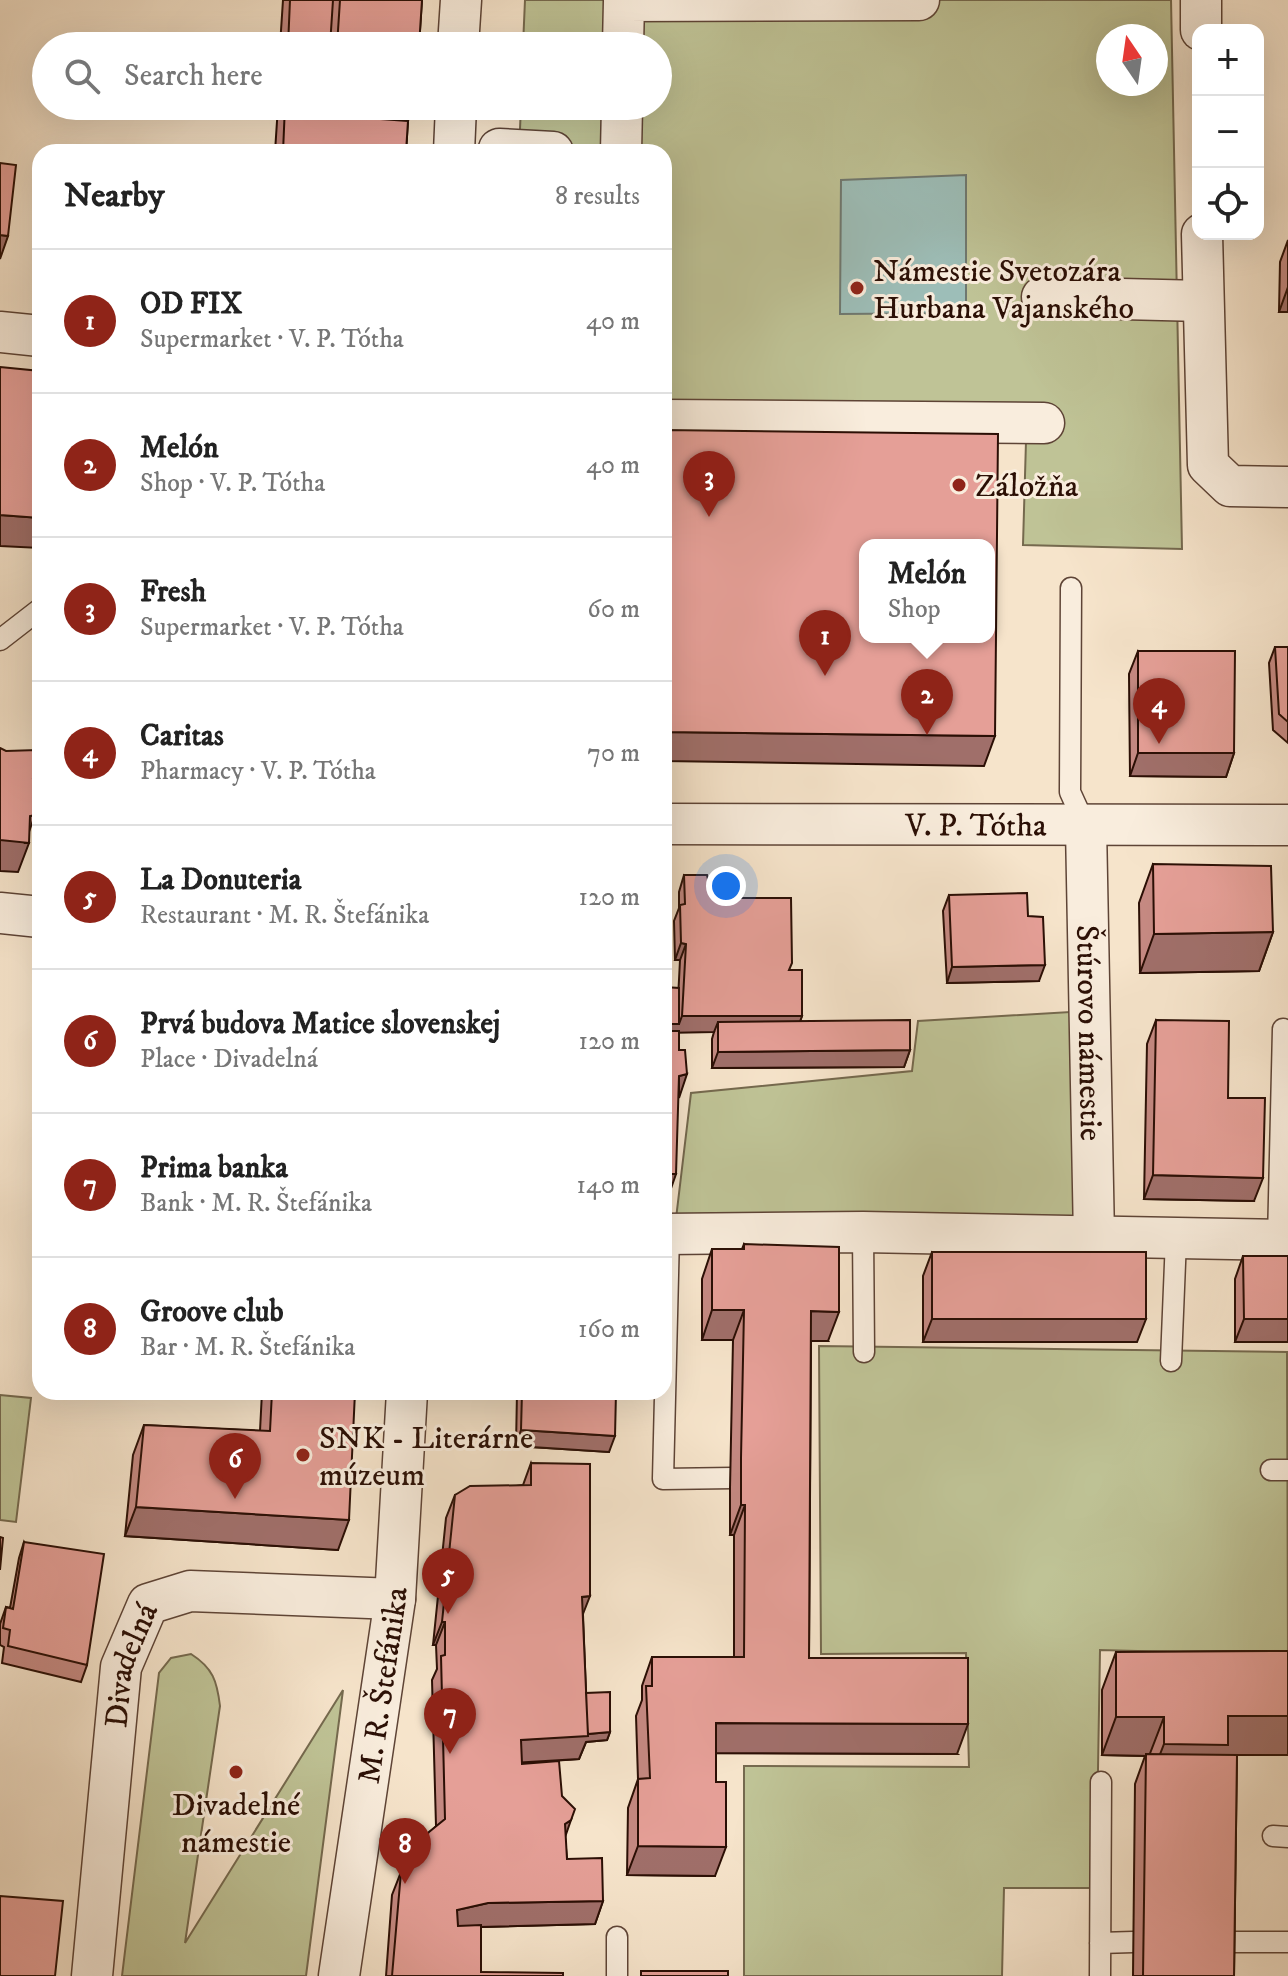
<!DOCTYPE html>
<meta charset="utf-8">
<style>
body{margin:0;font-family:"IM FELL DW Pica",serif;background:#f6f6f6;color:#222}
.controls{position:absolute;right:24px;top:24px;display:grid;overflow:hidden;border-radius:16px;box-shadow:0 8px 32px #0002}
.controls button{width:72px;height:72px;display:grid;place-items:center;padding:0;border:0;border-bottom:2px solid #e0e0e0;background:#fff;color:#222;font:40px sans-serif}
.compass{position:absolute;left:1096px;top:24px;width:72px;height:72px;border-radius:50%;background:#fff;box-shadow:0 8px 32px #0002;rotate:347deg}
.you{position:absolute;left:726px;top:886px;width:28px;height:28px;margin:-20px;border:6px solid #fff;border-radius:50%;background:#1a73e8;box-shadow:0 0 0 12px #1a73e833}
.badge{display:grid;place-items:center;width:52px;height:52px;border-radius:50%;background:#8f2418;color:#fff;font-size:26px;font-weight:700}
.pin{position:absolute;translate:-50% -66px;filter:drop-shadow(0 2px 4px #0008)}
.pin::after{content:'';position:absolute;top:42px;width:28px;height:24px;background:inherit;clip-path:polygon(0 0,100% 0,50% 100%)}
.popup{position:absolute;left:859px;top:539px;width:136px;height:104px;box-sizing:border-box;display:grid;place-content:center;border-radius:16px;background:#fff;filter:drop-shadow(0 2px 6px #0005);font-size:26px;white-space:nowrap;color:#767676}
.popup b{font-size:30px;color:#222}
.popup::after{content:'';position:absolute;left:50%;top:100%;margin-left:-16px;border:16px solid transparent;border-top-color:#fff}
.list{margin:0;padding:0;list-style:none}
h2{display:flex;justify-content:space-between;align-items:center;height:104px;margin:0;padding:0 32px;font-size:34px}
h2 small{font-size:26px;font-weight:400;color:#767676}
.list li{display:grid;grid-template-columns:52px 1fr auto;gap:24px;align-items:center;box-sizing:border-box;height:144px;padding:0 32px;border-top:2px solid #e0e0e0}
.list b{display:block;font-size:30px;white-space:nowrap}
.list p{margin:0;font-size:26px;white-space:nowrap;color:#767676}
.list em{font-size:26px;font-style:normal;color:#767676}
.icon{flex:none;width:44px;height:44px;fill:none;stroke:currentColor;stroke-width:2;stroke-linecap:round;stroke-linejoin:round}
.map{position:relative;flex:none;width:1288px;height:1976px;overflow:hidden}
.search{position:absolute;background:#fff;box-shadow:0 8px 32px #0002;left:32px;top:32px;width:640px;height:88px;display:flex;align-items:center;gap:20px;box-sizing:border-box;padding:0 28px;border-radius:44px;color:#767676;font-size:30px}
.panel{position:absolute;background:#fff;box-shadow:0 8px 32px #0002;left:32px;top:144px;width:640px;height:1256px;border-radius:24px}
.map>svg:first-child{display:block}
</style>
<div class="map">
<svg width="1288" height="1976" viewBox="0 0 1288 1976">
<rect width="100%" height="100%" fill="#f6e4cb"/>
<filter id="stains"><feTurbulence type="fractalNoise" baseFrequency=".0025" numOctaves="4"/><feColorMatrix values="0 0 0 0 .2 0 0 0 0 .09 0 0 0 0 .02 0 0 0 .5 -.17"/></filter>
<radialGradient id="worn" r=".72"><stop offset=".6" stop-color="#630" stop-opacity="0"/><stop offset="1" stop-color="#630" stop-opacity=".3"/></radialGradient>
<path fill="#bfc396" stroke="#75694e" stroke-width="2" fill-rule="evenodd" d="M 525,0 L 1171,0 L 1182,549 L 1023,545 L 1026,441 L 664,434 L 664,152 L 519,152 L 521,106 L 658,106 L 658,46 L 523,46 ZM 1108,36 L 1156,36 L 1156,84 L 1108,84 Z
M 1087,1011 L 1094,1238 L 675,1227 L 691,1093 L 912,1071 L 918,1021 Z
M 819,1346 L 1287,1352 L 1288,1655 L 1100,1650 L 1096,1888 L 1004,1888 L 1002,1976 L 744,1976 L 744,1766 L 969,1767 L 966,1653 L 821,1654 Z
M 0,1395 L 31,1398 L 16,1522 L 0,1520 Z
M 191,1654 C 213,1668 217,1681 220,1706 L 185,1943 L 343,1690 L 306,1976 L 122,1976 L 159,1673 L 171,1658 Z"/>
<path fill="#9dbeb8" stroke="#6f7870" stroke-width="2" d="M 966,175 L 966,313 L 840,314 L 841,180 Z"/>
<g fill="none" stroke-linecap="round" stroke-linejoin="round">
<g stroke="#5e4436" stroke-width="23">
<path id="lane" d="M 1071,588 L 1070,792 L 1086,827
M 0,640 L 40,609
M 863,1232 L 864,1352
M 669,1234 L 663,1479 L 733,1478
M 1278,1240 L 1283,1029
M 1171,1361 L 1176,1239
M 1271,1470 L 1288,1470
M 1273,1836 L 1288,1837
M 1224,1942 L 1288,1942
M 1100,1943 L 1133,1942
M 617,1976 L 617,1937
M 1100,1976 L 1101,1782"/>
</g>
<g stroke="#5e4436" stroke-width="43">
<g id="street">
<path d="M 1201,0 L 1201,30"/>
<path d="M 458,46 L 461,0"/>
<path d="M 623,46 L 624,1 L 919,0"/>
<path d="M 499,149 L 553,152"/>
<path d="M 454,152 L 456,106"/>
<path d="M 621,152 L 622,106"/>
<path d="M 1202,234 L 1208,465 L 1230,486 L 1288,487"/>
<path d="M 1042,297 L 1202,301"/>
<path d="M 0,332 L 40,336"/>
<path d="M 664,420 L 1044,423"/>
<path id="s1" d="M 664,824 L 1288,825"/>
<path id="s2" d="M 1086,827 L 1094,1238"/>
<path d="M 0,913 L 40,917"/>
<path d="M 664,1234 L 863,1232 L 1288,1240"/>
<path id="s3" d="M 92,1976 L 121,1667 L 148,1604 L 190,1591 L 395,1599"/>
<path id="s4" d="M 339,1976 L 395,1599 L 407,1392"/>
</g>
</g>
<use href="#lane" stroke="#f9eddd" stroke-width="20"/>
<use href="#street" stroke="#f9eddd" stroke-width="40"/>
</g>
<path fill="#c58982" stroke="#2b0f05" stroke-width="2" d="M 283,0 L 422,0 L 419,46 L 280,46 Z
M 278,106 L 413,106 L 408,121 L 406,152 L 275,152 Z
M 1288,240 L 1288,312 L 1279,312 L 1280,262 Z
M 1275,647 L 1288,647 L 1288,743 L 1273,730 L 1269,663 Z
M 1138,651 L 1234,753 L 1226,777 L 1130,776 L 1129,674 Z
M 1153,864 L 1273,932 L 1259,971 L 1140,973 L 1139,903 Z
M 684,875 L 709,884 L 729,898 L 790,970 L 802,1016 L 800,1021 L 910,1050 L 904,1067 L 712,1068 L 712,1039 L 714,1032 L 679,1032 L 678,1098 L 668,1197 L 680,960 L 675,960 L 674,921 L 679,908 L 679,892 Z
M 949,895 L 1028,916 L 1039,981 L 947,983 L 943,911 Z
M 1156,1020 L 1228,1098 L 1254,1201 L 1144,1199 L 1147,1044 Z
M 40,1136 L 40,1182 L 35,1182 L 37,1145 Z
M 744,1244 L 828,1341 L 811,1341 L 809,1658 L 957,1754 L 716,1753 L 715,1876 L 627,1875 L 628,1808 L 638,1779 L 636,1716 L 642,1700 L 642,1686 L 652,1657 L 734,1657 L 734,1535 L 730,1535 L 730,1488 L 733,1340 L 702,1340 L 702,1279 L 712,1249 L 742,1249 Z
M 932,1252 L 1137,1342 L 923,1342 L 923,1276 Z
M 1243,1256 L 1288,1256 L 1288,1342 L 1235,1342 L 1235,1279 Z
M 262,1392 L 355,1392 L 338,1550 L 125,1536 L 133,1455 L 144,1425 L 260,1431 Z
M 517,1392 L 616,1392 L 609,1452 L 516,1446 Z
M 531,1463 L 583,1615 L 586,1693 L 610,1732 L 607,1740 L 586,1742 L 579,1759 L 522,1763 L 565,1837 L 567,1859 L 603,1901 L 595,1924 L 481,1927 L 481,1972 L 563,1976 L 386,1976 L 392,1895 L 401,1872 L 436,1826 L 432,1680 L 437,1669 L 436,1645 L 433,1645 L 446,1518 L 455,1495 L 523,1485 Z
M 24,1542 L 87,1665 L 81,1682 L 2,1663 L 4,1647 L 0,1645 L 0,1624 L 6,1607 L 10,1608 L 19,1558 Z
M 1288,1651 L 1288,1755 L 1237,1755 L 1234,1976 L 1133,1976 L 1135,1784 L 1145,1756 L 1102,1755 L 1102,1690 L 1116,1652 Z"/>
<path fill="#a06f6a" stroke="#2b0f05" stroke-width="2" d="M 329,106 L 413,106 L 399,144 L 317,138 Z
M 0,235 L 8,236 L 0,259 Z
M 1288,287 L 1288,312 L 1279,312 Z
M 0,515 L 40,518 L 40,548 L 0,546 Z
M 664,732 L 995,736 L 984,766 L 664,761 Z
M 1138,753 L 1234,753 L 1226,777 L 1130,776 Z
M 35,815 L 25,843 L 29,843 L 18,872 L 0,871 L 0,840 L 30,816 Z
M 1273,932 L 1259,971 L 1140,973 L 1154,934 Z
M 681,943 L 686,944 L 680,960 L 675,960 Z
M 1045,965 L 1039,981 L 947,983 L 952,967 Z
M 682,1016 L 802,1016 L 796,1033 L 718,1022 L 714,1032 L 664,1033 L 664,1024 L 679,1024 Z
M 910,1050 L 904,1067 L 712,1068 L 718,1052 Z
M 687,1074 L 679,1098 L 679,1076 Z
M 40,1167 L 40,1182 L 35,1182 Z
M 664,1174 L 676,1174 L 668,1197 L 664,1197 Z
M 1153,1175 L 1263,1178 L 1254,1201 L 1144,1199 Z
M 712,1310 L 744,1310 L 733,1340 L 702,1340 Z
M 811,1311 L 839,1312 L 828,1341 L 800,1341 Z
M 932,1319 L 1146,1319 L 1137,1342 L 923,1342 Z
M 1244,1319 L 1288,1319 L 1288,1342 L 1235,1342 Z
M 521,1430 L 615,1436 L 609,1452 L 516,1446 Z
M 741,1505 L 745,1505 L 734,1535 L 730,1535 Z
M 136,1507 L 349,1520 L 338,1550 L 125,1536 Z
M 590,1596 L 581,1619 L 582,1597 Z
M 442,1622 L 445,1622 L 436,1645 L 433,1645 Z
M 1228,1716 L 1288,1716 L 1288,1755 L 1225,1755 L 1149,1783 L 1164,1744 Z
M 1116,1717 L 1164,1717 L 1149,1756 L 1102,1755 Z
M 716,1723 L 968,1724 L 957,1754 L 706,1753 Z
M 610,1732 L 607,1740 L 586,1742 L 579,1759 L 512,1763 L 521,1740 Z
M 571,1820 L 563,1843 L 565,1824 Z
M 638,1846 L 726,1847 L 715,1876 L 627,1875 Z
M 603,1901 L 595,1924 L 480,1927 L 449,1933 L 457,1910 L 488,1903 Z"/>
<path fill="#e59f97" stroke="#2b0f05" stroke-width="2" fill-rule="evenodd" d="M 290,0 L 333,0 L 330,46 L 288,46 Z
M 340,0 L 422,0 L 419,46 L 337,46 Z
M 285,106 L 326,106 L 326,115 L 408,121 L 406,152 L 283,152 Z
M 0,163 L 16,165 L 8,236 L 0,235 Z
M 0,367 L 40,371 L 40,518 L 0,515 Z
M 664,430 L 998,434 L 995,736 L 664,732 ZM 865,545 L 989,545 L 989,637 L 865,637 Z
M 1275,647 L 1288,647 L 1288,722 L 1279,714 Z
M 1138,651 L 1235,651 L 1234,753 L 1138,753 Z
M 0,748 L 6,751 L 37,750 L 33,778 L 39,779 L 37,807 L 35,815 L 30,816 L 29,843 L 0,840 Z
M 1153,864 L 1271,866 L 1273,932 L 1154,934 Z
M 684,875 L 707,875 L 709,884 L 728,885 L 729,898 L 791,898 L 792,963 L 789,970 L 802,970 L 802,1016 L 682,1016 L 686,944 L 681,943 L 680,905 L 685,904 Z
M 1027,893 L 1028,916 L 1043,917 L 1045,965 L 952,967 L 949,895 Z
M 664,987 L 679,988 L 679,1024 L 664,1024 Z
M 910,1020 L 910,1050 L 718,1052 L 718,1022 Z
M 1156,1020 L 1229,1021 L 1228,1098 L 1265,1098 L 1263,1178 L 1153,1175 Z
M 664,1031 L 679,1031 L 679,1050 L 685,1050 L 687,1074 L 679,1076 L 676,1174 L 664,1174 Z
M 744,1244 L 839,1247 L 839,1312 L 811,1311 L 809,1658 L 968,1658 L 968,1724 L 716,1723 L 716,1782 L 726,1782 L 726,1847 L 638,1846 L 638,1779 L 650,1778 L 646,1686 L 652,1686 L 652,1657 L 744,1657 L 745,1505 L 741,1505 L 741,1458 L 744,1310 L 712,1310 L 712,1249 L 744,1249 Z
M 932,1252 L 1146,1252 L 1146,1319 L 932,1319 Z
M 1243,1256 L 1288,1256 L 1288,1319 L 1244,1319 Z
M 272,1392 L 355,1392 L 349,1520 L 136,1507 L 144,1425 L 270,1431 Z
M 522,1392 L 616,1392 L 615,1436 L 521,1430 Z
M 531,1463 L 590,1464 L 590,1596 L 582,1597 L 588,1736 L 521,1740 L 522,1764 L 559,1761 L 562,1796 L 575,1809 L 571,1820 L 565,1824 L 567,1859 L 602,1858 L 603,1901 L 488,1903 L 457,1910 L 458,1926 L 481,1925 L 481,1972 L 563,1973 L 563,1976 L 392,1976 L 401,1872 L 429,1832 L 445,1819 L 441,1656 L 445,1655 L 445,1622 L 442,1622 L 455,1495 L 470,1486 L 531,1485 Z
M 0,1537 L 3,1538 L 0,1570 Z
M 24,1542 L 104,1554 L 87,1665 L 8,1646 L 10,1630 L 3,1628 L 6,1607 L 13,1609 Z
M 1288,1651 L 1288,1716 L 1228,1716 L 1228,1745 L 1164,1744 L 1164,1717 L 1116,1717 L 1116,1652 Z
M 610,1692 L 610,1732 L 588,1734 L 586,1693 Z
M 1146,1754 L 1237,1755 L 1234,1976 L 1143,1976 Z
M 0,1896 L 63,1901 L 55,1976 L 0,1976 Z
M 641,1971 L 728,1971 L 728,1976 L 641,1976 Z"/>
<g fill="#8f2418" stroke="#f9eddd" stroke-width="3">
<circle cx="857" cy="288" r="8"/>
<circle cx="959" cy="485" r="8"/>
<circle cx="303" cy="1455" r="8"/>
<circle cx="236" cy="1772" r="8"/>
</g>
<g text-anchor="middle" stroke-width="6" stroke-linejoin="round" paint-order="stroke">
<g font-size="32" fill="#2b0f05" stroke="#f9eddd" text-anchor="start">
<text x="873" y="281">Námestie Svetozára<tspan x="873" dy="37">Hurbana Vajanského</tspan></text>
<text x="975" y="496">Záložňa</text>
<text x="319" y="1448">SNK - Literárne<tspan x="319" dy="37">múzeum</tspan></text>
<text x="236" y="1815" text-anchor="middle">Divadelné<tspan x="236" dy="37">námestie</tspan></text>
</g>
<g font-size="32" fill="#2b0f05" stroke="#f9eddd">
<text dy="11" stroke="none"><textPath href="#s1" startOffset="312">V. P. Tótha</textPath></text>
<text dy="11" stroke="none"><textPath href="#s2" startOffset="206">Štúrovo námestie</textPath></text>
<text dy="11" stroke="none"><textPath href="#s3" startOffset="314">Divadelná</textPath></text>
<text dy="11" stroke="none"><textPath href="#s4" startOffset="294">M. R. Štefánika</textPath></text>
</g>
</g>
<rect width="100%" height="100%" filter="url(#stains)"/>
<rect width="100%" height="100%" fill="url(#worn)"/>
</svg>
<div class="controls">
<button>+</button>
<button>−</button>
<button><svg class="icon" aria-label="locate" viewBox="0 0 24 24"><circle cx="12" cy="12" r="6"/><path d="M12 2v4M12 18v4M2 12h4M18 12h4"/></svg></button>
</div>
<svg class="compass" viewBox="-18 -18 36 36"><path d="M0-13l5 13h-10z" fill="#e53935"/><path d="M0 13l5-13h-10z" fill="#767676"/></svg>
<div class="you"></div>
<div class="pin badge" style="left:825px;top:676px">1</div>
<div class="pin badge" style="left:927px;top:735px">2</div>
<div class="popup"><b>Melón</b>Shop</div>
<div class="pin badge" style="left:709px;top:517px">3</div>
<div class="pin badge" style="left:1159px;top:744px">4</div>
<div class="pin badge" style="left:448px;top:1614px">5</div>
<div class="pin badge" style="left:235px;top:1499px">6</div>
<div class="pin badge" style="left:450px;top:1754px">7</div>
<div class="pin badge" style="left:405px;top:1884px">8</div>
<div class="search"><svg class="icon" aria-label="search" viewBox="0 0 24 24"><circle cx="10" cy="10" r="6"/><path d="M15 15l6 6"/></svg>Search here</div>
<section class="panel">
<h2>Nearby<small>8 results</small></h2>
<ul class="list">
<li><span class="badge">1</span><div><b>OD FIX</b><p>Supermarket · V. P. Tótha</p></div><em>40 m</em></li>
<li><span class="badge">2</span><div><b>Melón</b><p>Shop · V. P. Tótha</p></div><em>40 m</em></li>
<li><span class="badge">3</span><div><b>Fresh</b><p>Supermarket · V. P. Tótha</p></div><em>60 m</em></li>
<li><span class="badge">4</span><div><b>Caritas</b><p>Pharmacy · V. P. Tótha</p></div><em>70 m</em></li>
<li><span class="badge">5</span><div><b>La Donuteria</b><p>Restaurant · M. R. Štefánika</p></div><em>120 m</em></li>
<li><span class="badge">6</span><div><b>Prvá budova Matice slovenskej</b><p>Place · Divadelná</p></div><em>120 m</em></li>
<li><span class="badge">7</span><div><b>Prima banka</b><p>Bank · M. R. Štefánika</p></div><em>140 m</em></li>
<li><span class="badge">8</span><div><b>Groove club</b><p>Bar · M. R. Štefánika</p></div><em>160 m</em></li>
</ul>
</section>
</div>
